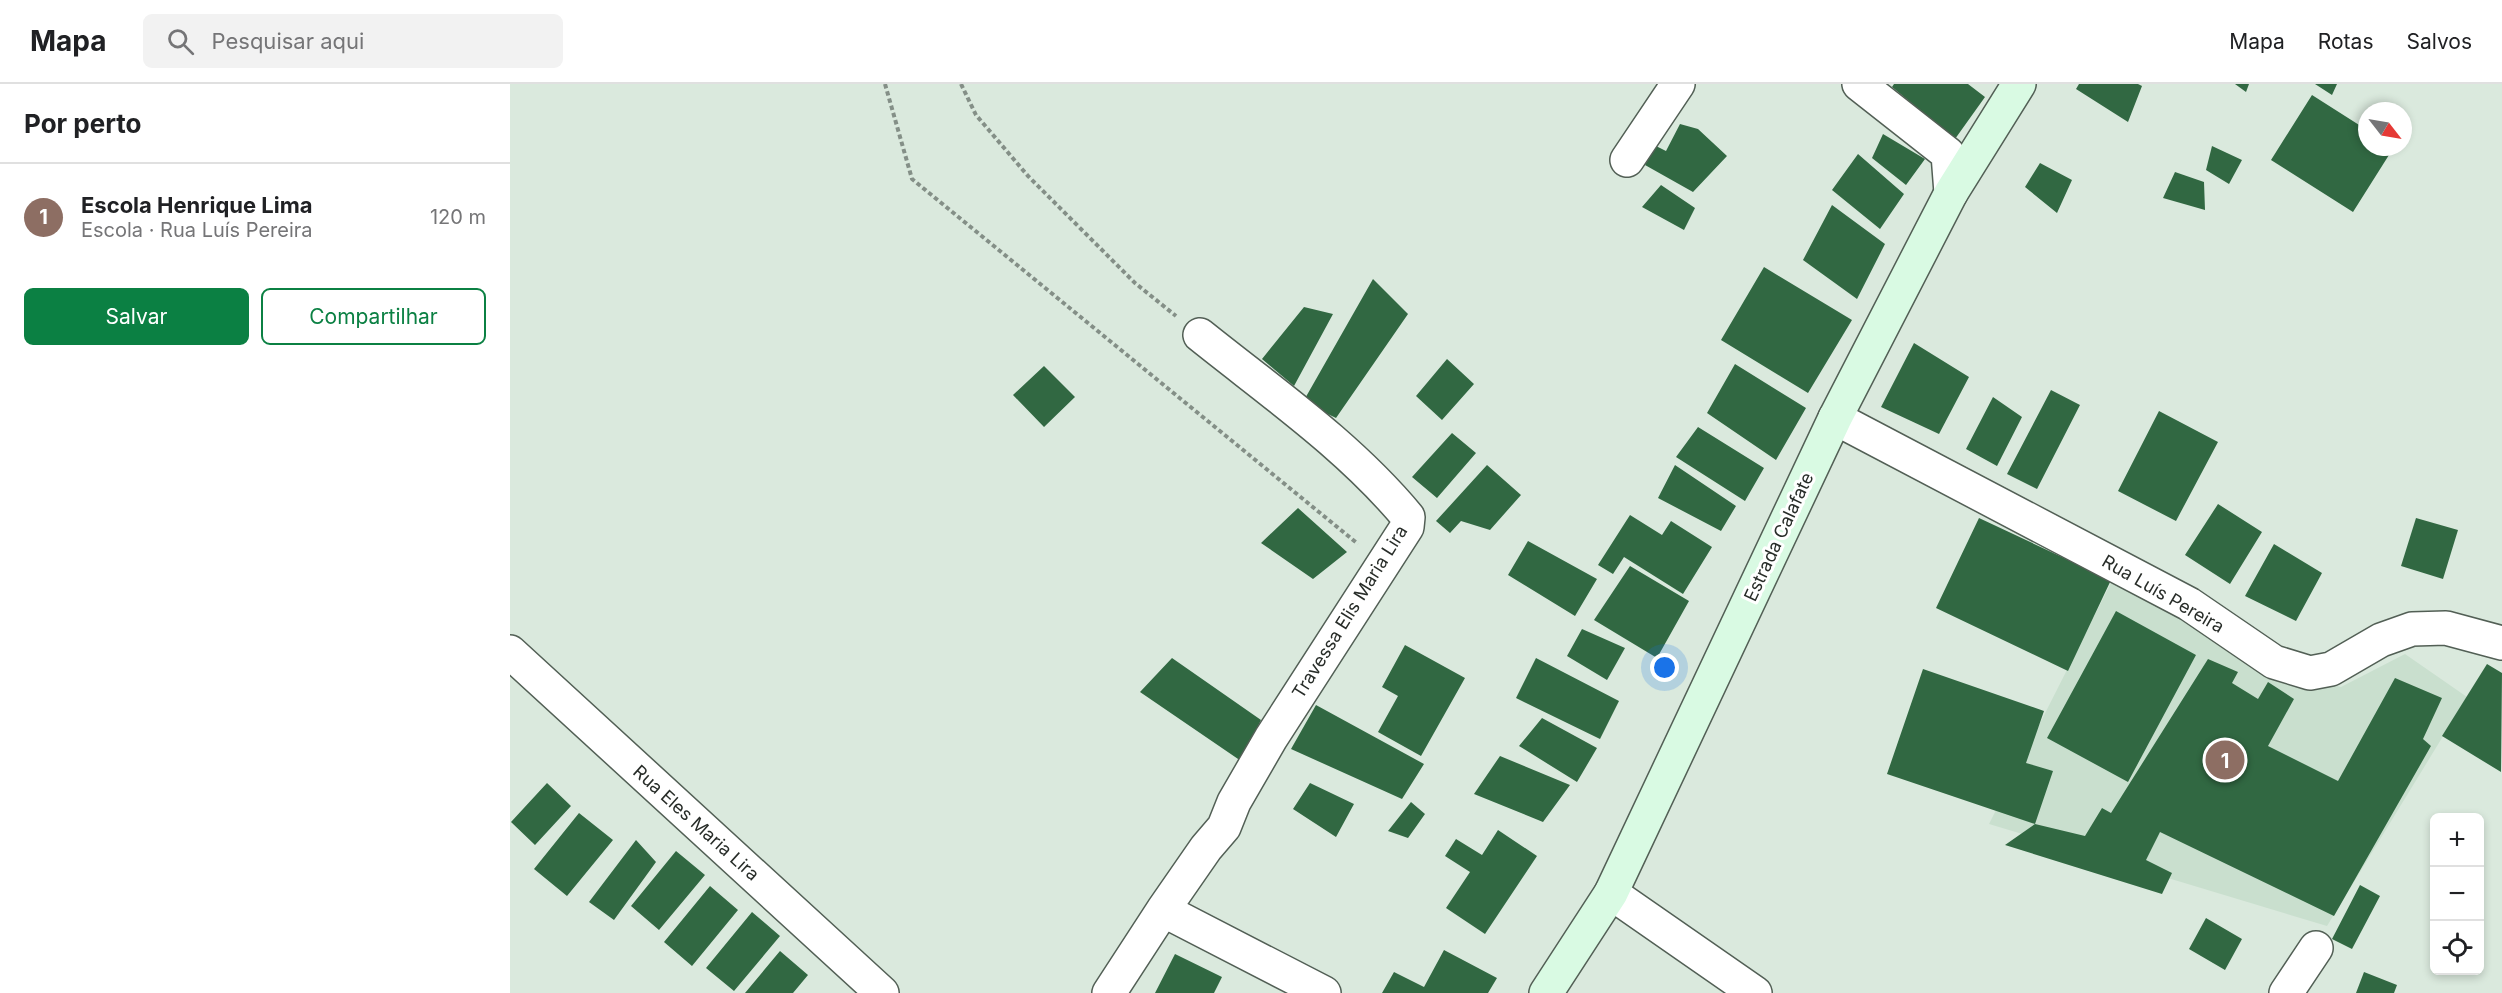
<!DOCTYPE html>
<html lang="pt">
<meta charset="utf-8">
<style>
body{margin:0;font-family:Inter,sans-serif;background:#f2f2f2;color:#202124}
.controls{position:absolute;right:18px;bottom:18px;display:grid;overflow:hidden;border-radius:9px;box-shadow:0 3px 9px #0003}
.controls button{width:54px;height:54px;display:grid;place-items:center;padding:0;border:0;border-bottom:2px solid #e0e0e0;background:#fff;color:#202124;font:30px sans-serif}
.compass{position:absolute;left:1848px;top:18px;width:54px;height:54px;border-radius:50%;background:#fff;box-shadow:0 3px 9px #0003;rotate:121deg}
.you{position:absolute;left:1155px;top:584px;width:21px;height:21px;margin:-15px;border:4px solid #fff;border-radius:50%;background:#1a73e8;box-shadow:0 0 0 9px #1a73e833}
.badge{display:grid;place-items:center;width:39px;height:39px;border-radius:50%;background:#0b8043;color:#fff;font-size:20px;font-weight:700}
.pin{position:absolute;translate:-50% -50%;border:3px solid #fff;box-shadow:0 2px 6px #0006}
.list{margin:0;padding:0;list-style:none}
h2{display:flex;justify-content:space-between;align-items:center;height:78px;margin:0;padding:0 24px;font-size:26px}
h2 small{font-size:20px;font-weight:400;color:#757577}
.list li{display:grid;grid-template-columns:39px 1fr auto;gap:18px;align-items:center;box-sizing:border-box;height:108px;padding:0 24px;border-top:2px solid #e0e0e0}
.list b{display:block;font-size:22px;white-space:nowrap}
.list p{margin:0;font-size:20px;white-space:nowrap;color:#757577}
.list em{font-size:20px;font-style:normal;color:#757577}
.actions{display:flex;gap:12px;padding:18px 24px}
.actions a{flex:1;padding:14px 0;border:2px solid #0b8043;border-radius:9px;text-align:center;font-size:21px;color:#0b8043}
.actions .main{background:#0b8043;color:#fff}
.icon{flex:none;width:33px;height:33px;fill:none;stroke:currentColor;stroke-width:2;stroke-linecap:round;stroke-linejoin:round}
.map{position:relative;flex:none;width:1992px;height:909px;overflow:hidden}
header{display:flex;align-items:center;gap:36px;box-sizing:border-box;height:84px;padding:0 30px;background:#fff;border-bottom:2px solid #e0e0e0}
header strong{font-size:28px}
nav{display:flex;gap:33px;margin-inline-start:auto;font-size:21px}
.search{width:420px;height:54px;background:#f2f2f2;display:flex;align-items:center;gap:15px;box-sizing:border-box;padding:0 21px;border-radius:9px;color:#757577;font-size:22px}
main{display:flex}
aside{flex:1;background:#fff}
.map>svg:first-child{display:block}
</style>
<header>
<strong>Mapa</strong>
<div class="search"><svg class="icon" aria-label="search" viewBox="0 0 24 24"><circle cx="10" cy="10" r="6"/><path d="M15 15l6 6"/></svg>Pesquisar aqui</div>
<nav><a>Mapa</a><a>Rotas</a><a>Salvos</a></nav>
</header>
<main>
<aside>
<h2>Por perto<small></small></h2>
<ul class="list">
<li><span class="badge" style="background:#8d6e63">1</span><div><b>Escola Henrique Lima</b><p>Escola · Rua Luís Pereira</p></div><em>120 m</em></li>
</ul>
<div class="actions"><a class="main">Salvar</a><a>Compartilhar</a></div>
</aside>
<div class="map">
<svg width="1992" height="909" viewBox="0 0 1992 909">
<rect width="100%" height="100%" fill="#dae9dd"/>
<path fill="#c9dfce" d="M 1604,493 L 1771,589 L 1831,603 L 1895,570 L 1957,613 L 1817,842 L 1479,740 Z"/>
<path fill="#316842" d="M 1384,0 L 1458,0 L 1475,13 L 1445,55 L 1382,3 Z
M 1569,0 L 1628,0 L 1632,2 L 1618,38 L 1566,5 Z
M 1725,0 L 1739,0 L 1736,8 Z
M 1805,0 L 1827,0 L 1822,11 Z
M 1802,11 L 1857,46 L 1857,63 L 1884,63 L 1843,128 L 1761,76 Z
M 1170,40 L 1188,45 L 1217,72 L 1183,108 L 1135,81 L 1146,62 L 1156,67 Z
M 1373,50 L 1415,75 L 1396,101 L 1362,74 Z
M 1702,62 L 1732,76 L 1719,100 L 1696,86 Z
M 1348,70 L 1394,110 L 1370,145 L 1322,106 Z
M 1530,79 L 1562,96 L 1547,129 L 1515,103 Z
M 1665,88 L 1694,98 L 1695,126 L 1653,114 Z
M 1151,101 L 1185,124 L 1174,146 L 1132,123 Z
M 1322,121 L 1375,160 L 1347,215 L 1293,176 Z
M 1254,183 L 1342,236 L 1298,309 L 1211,256 Z
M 863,195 L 898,230 L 826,334 L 793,318 Z
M 794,223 L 823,230 L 784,302 L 752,275 Z
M 1404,259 L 1459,293 L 1429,350 L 1371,323 Z
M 937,275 L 964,300 L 932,336 L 906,312 Z
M 1225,280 L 1296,324 L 1266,376 L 1197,329 Z
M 534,282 L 565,313 L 534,343 L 503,311 Z
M 1541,306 L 1570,321 L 1527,405 L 1497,390 Z
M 1483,313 L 1512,333 L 1487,382 L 1456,365 Z
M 1649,327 L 1708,358 L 1666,437 L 1608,407 Z
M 1188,343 L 1254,384 L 1235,417 L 1166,373 Z
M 942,349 L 966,369 L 927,414 L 902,393 Z
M 977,381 L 1011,411 L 980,446 L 951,437 L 940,449 L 926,437 Z
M 1165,381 L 1226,422 L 1211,447 L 1148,414 Z
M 1708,420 L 1752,448 L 1720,500 L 1675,471 Z
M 788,424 L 837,468 L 803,495 L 751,459 Z
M 1120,431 L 1152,451 L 1161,437 L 1202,463 L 1173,510 L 1114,473 L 1103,490 L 1088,481 Z
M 1469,434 L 1601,496 L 1558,587 L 1426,524 Z
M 1906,434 L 1948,446 L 1933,495 L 1891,482 Z
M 1018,457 L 1087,495 L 1065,532 L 998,491 Z
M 1764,460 L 1812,489 L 1786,537 L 1735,512 Z
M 1120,482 L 1179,517 L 1147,574 L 1084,536 Z
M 1606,527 L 1686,571 L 1618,698 L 1537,654 Z
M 1072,545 L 1115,564 L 1097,596 L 1057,572 Z
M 895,561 L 955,594 L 911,672 L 868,648 L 888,612 L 872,603 Z
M 662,574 L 751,636 L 731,677 L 630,608 Z
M 1026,574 L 1109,617 L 1090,655 L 1006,614 Z
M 1698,575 L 1728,588 L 1722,599 L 1748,615 L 1758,598 L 1784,615 L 1758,662 L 1828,697 L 1885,594 L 1932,614 L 1913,655 L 1921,662 L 1824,832 L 1650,748 L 1636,776 L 1662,789 L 1652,810 L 1495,761 L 1525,740 L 1575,752 L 1592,724 L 1601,729 Z
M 1977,580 L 1992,589 L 1991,688 L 1932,652 Z
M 1413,585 L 1534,627 L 1516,679 L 1543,687 L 1525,740 L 1377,690 Z
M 806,621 L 914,680 L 892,715 L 781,665 Z
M 1032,634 L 1087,664 L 1067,698 L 1009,662 Z
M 990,672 L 1060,701 L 1033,738 L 964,710 Z
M 37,699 L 61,722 L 25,761 L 1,738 Z
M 800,699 L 844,720 L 826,753 L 783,725 Z
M 901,718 L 915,730 L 898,754 L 878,747 Z
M 69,729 L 103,756 L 57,812 L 24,785 Z
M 988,746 L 1027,772 L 975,850 L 936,824 L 960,788 L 935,772 L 946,755 L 972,771 Z
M 126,756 L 146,778 L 104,836 L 79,818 Z
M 166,767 L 195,791 L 149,846 L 121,822 Z
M 1850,801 L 1870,812 L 1842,865 L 1822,855 Z
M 200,802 L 228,826 L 182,882 L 154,858 Z
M 242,828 L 270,852 L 224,907 L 196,884 Z
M 1696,834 L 1732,855 L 1715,886 L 1679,865 Z
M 934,866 L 987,894 L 978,909 L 872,909 L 884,888 L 914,903 Z
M 270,867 L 298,891 L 283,909 L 235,909 Z
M 665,870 L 712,893 L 704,909 L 645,909 Z
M 1854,888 L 1887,901 L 1884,909 L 1846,909 Z"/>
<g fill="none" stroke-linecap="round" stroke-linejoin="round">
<g stroke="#525f55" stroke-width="36">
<path id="street" d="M 1349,0 L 1438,70 L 1441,109
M 1117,76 L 1168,0
M 1325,334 L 1679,520 L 1764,578 L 1800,589 L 1821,585 L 1871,556 L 1902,545 L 1936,544 L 1992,559
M 0,568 L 372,909
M 1101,809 L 1245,909
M 653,826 L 696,764 L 714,743 L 724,718 L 761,654 L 897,443 L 898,433 C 839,362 761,308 690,251
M 599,909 L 653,826 L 814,909
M 1776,909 L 1806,864"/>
</g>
<g stroke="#525f55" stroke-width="36">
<path id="secondary" d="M 1036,909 L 1101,809 L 1325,334 L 1441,109 L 1509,0"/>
</g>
<path stroke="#848f87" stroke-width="4" stroke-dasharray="4.5 3" stroke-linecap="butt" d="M 375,0 L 402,95 L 848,460
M 451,0 L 466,31 L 518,92 L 625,199 L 666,232"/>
<use href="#street" stroke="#fff" stroke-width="33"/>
<use href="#secondary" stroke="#d9fae3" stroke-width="33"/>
</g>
<g text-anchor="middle" stroke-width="6" stroke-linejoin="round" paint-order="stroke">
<g font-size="18" fill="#282d29" stroke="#fff">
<text transform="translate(1269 453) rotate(-65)" y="6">Estrada Calafate</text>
<text transform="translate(1653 510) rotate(30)" y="6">Rua Luís Pereira</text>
<text transform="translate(840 528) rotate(-58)" y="6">Travessa Elis Maria Lira</text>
<text transform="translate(186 739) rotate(42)" y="6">Rua Eles Maria Lira</text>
</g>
</g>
</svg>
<div class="controls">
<button>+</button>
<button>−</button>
<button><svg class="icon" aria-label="locate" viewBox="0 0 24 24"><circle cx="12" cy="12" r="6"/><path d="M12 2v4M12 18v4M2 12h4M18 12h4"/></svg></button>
</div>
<svg class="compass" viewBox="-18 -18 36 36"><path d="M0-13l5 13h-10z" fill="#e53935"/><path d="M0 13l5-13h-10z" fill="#757577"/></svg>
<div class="you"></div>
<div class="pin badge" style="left:1715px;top:676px;background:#8d6e63">1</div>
</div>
</main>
